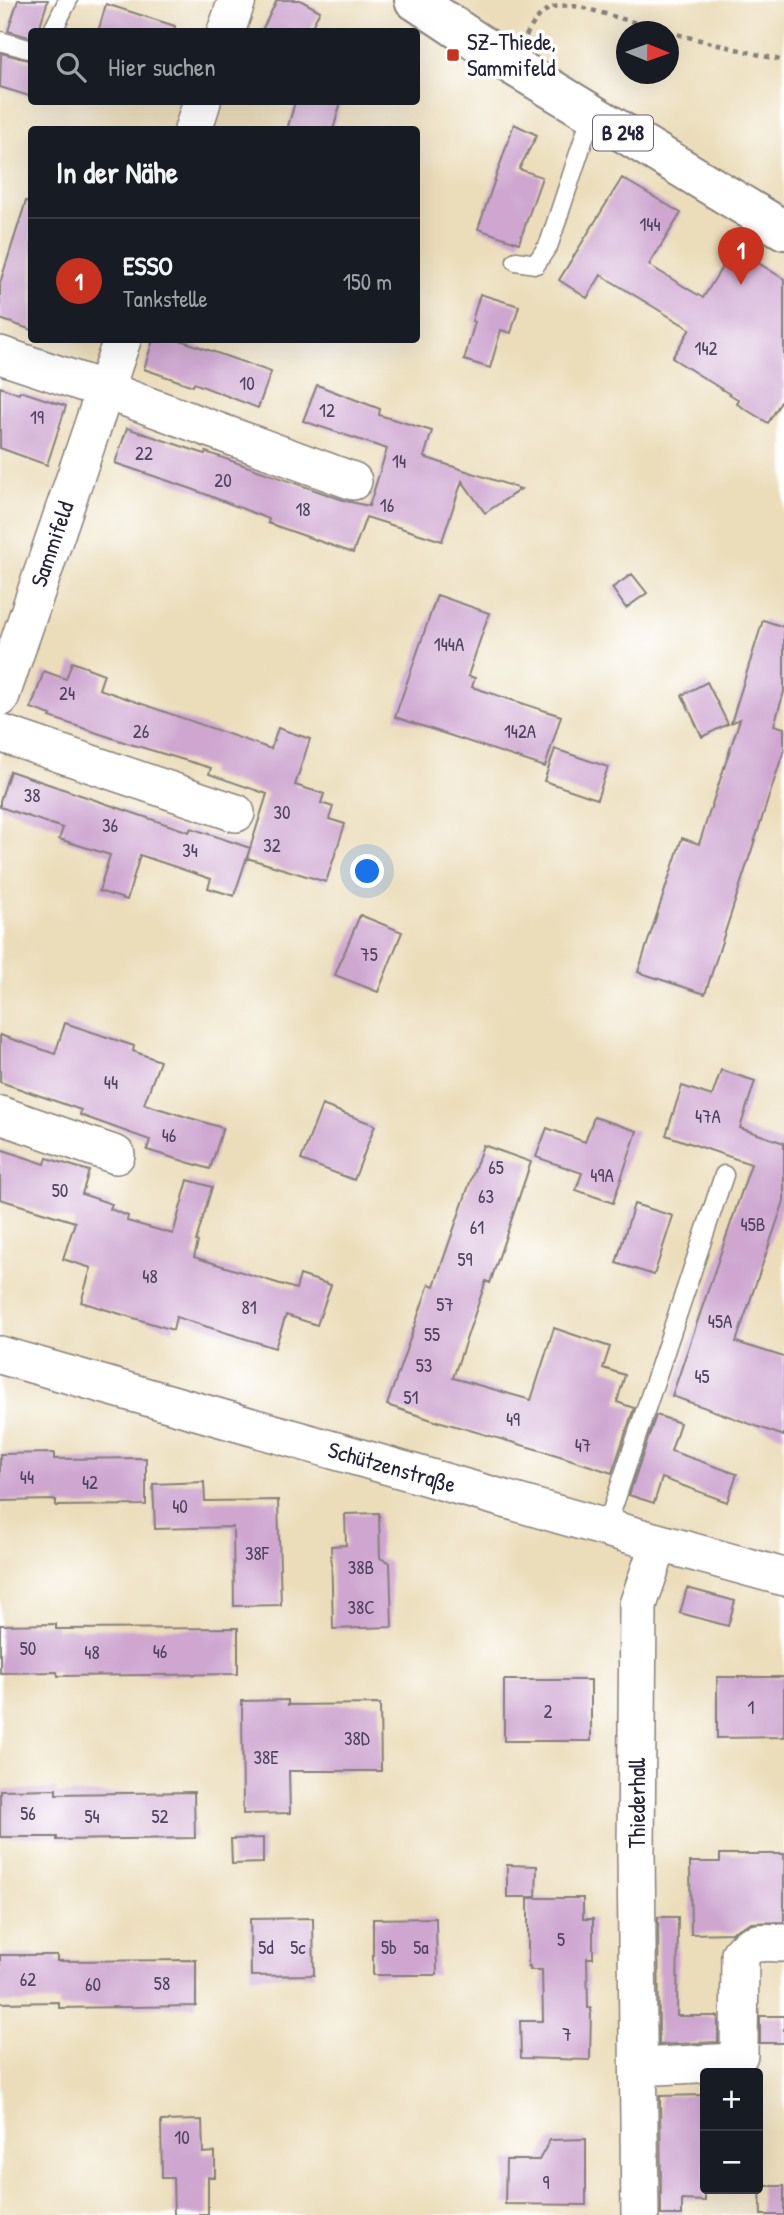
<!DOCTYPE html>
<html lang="de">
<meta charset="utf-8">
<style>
body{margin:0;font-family:"Patrick Hand",sans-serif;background:#242831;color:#f1f3f6}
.controls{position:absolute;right:21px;bottom:21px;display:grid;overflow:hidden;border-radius:7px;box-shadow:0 7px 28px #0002}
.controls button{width:63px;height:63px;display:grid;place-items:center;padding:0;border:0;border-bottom:2px solid #363941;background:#171b24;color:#f1f3f6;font:35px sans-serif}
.compass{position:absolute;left:616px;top:21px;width:63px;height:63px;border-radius:50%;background:#171b24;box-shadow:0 7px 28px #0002;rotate:91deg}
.you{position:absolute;left:368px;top:872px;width:24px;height:24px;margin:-18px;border:5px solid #fff;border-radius:50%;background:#1a73e8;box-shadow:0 0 0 10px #1a73e833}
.badge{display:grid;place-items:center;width:46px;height:46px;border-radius:50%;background:#c8321e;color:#fff;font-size:23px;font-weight:700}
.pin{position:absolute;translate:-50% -58px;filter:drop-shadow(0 2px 4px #0008)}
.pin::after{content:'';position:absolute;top:37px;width:24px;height:21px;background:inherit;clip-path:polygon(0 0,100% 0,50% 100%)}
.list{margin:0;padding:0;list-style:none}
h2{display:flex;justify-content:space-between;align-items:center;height:91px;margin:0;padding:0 28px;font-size:30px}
h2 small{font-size:23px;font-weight:400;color:#9ea1a6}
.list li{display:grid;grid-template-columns:46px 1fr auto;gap:21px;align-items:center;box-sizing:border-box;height:126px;padding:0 28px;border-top:2px solid #363941}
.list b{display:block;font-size:26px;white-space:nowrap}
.list p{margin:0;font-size:23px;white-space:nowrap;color:#9ea1a6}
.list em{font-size:23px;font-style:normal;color:#9ea1a6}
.icon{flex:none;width:38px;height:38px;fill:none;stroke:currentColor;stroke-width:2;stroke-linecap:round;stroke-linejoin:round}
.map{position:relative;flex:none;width:784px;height:2215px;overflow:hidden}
.search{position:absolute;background:#171b24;box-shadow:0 7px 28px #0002;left:28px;top:28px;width:392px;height:77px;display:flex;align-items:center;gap:18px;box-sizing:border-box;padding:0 24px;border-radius:7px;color:#9ea1a6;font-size:26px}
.panel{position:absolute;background:#171b24;box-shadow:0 7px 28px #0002;left:28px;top:126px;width:392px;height:217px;border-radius:7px}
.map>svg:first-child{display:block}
</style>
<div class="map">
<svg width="784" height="2215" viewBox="0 0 784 2215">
<rect width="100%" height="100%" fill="#fff"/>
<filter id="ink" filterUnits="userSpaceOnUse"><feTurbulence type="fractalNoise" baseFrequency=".0143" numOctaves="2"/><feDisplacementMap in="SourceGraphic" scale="14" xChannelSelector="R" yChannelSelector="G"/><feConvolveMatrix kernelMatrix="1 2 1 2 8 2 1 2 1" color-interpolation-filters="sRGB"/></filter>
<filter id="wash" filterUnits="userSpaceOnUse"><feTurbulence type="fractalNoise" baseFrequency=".00686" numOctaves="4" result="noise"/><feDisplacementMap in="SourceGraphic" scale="28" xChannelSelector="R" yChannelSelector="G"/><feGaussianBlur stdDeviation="1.57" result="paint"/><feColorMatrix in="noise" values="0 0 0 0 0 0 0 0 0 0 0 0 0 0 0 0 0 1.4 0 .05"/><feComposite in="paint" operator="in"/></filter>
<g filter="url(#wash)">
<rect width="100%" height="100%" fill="#ebddba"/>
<g id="blocks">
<path fill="#cea6d0" d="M 18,0 L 48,0 L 38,32 L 32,32 L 32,38 L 8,31 Z
M 277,0 L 300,0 L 320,11 L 309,32 L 261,32 Z
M 106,4 L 175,26 L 174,32 L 98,32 Z
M 1,53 L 32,61 L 32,97 L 0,87 Z
M 295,102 L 341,102 L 333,130 L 287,130 Z
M 514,124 L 537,135 L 519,169 L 542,177 L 519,243 L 478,229 Z
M 622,178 L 681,213 L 649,265 L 703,298 L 734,248 L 784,279 L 784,397 L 768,423 L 737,404 L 739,400 L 672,358 L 690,329 L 601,275 L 587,298 L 559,280 Z
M 26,201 L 32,202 L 32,330 L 0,319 L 0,283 Z
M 480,294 L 519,306 L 511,333 L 501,330 L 490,368 L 464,360 L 475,322 L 472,321 Z
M 153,340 L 180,340 L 271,372 L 258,408 L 194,383 L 193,386 L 144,369 Z
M 317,385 L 380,409 L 379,415 L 432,431 L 424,457 L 521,489 L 485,513 L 462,481 L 442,541 L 366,517 L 353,553 L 268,523 L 269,519 L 192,489 L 115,463 L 127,428 L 205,454 L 206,452 L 346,501 L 369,506 L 387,449 L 303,421 Z
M 0,387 L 19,394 L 20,391 L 66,406 L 47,465 L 0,448 Z
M 632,574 L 647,593 L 626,608 L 612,588 Z
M 437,595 L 489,613 L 468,676 L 475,678 L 472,687 L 561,716 L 545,767 L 395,717 Z
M 763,620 L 784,627 L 784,692 L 774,725 L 784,728 L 784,750 L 705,994 L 638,972 L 682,838 L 699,844 L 740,719 L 731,723 Z
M 72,662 L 104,674 L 99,689 L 271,749 L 278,728 L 310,739 L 295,785 L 324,794 L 321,803 L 333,807 L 329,819 L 345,824 L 326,882 L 247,858 L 267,794 L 209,774 L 211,768 L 127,743 L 50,717 L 51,715 L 31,708 L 44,671 L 66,679 Z
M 707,682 L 728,724 L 702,737 L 682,695 Z
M 555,749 L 608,767 L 597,799 L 544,781 Z
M 10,771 L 189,832 L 191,828 L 250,848 L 234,896 L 208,888 L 211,879 L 140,855 L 127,900 L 99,891 L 110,855 L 59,839 L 63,828 L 0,807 L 0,801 Z
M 360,915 L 402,932 L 378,992 L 335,975 Z
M 65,1023 L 134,1046 L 133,1051 L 160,1061 L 144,1104 L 223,1128 L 210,1169 L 147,1150 L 150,1140 L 80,1115 L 81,1110 L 0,1082 L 0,1035 L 55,1054 Z
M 721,1070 L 755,1081 L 740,1128 L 784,1143 L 784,1201 L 736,1342 L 784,1357 L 784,1436 L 672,1396 L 751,1164 L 666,1135 L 682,1086 L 712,1096 Z
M 322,1105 L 375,1125 L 354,1180 L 301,1160 Z
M 594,1117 L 637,1131 L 613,1203 L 576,1190 L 582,1173 L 536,1157 L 547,1128 L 585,1142 Z
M 483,1145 L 531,1162 L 490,1283 L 486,1281 L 453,1378 L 531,1400 L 554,1328 L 610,1347 L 603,1368 L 625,1375 L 617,1402 L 634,1408 L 612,1473 L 560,1456 L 438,1421 L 438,1422 L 387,1405 L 429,1284 L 434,1286 Z
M 0,1149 L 45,1164 L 47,1158 L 89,1171 L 82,1194 L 112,1204 L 110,1209 L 128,1216 L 127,1221 L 173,1234 L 188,1180 L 212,1187 L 196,1241 L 198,1242 L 194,1257 L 296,1289 L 300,1275 L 331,1285 L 317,1325 L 286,1315 L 275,1348 L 176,1317 L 173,1330 L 81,1302 L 91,1268 L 63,1259 L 75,1222 L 0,1199 Z
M 634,1204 L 673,1216 L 654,1275 L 616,1263 Z
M 656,1415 L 680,1423 L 671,1451 L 737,1474 L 727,1502 L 662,1478 L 654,1503 L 629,1495 Z
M 54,1453 L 54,1459 L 146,1458 L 146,1505 L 56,1506 L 56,1500 L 0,1501 L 0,1454 Z
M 204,1482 L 205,1501 L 278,1500 L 281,1605 L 234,1606 L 233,1527 L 155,1529 L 153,1484 Z
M 379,1513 L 380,1558 L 390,1563 L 392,1627 L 333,1629 L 331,1546 L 346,1545 L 345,1514 Z
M 687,1588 L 735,1601 L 728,1626 L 680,1613 Z
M 56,1624 L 56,1629 L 238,1628 L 238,1674 L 58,1676 L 57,1672 L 0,1673 L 0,1625 Z
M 717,1677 L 784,1677 L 784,1737 L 717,1738 Z
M 504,1680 L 591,1680 L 591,1741 L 504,1741 Z
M 288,1700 L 288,1705 L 380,1704 L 381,1771 L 289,1771 L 290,1813 L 243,1814 L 242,1701 Z
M 56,1789 L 56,1794 L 194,1792 L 195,1838 L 57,1840 L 57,1837 L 0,1837 L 0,1790 Z
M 263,1838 L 263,1863 L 232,1864 L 231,1839 Z
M 720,1854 L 784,1854 L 784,1922 L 750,1923 L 731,1933 L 691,1934 L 690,1862 L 720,1862 Z
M 507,1865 L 537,1866 L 536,1897 L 507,1897 Z
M 528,1898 L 583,1898 L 583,1919 L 593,1919 L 593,1958 L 587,1958 L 588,2008 L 591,2008 L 590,2060 L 521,2058 L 520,2021 L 543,2021 L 542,1970 L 530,1970 L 530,1966 L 528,1966 Z
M 658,1917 L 678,1917 L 677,2016 L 718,2016 L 718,2042 L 659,2045 Z
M 313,1918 L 314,1975 L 251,1976 L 250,1919 Z
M 436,1918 L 437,1975 L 373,1975 L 373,1919 Z
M 0,1955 L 57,1955 L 57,1961 L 196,1960 L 196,2006 L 59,2008 L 59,2002 L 0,2003 Z
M 760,2016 L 784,2016 L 784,2043 L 760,2043 Z
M 705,2095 L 705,2201 L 682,2200 L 682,2215 L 661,2215 L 660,2096 Z
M 202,2120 L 203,2153 L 215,2152 L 215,2177 L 208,2177 L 208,2215 L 174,2215 L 173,2178 L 162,2178 L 161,2121 Z
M 586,2139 L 586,2205 L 505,2204 L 506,2160 L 539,2160 L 550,2140 Z
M 760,2186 L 784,2186 L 784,2215 L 761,2215 Z"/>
</g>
</g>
<g filter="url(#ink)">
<use href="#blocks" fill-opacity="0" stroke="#86807a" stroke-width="2"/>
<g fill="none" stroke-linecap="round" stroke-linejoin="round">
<g stroke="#86807a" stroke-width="21">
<path id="service" d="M 52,32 L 68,0
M 0,41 L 32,50
M 516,261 L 536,264 L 549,244 L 592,114
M 606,1528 L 724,1175"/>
</g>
<g stroke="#86807a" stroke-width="40">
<path id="minor" d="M 226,32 L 237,0
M 193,130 L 202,102
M 0,355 L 105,390 L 353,481
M 0,698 L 122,340
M 0,733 L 236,813
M 0,1115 L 116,1155
M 0,1355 L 606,1528 L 784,1577
M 639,2067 L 735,2062 L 739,2055 L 740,1954 C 751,1939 767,1943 784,1943
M 640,2215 L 636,1850 L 638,1605 L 659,1543"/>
</g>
<g stroke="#86807a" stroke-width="42">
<path id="primary" d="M 414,0 L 510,64 L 784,230"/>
</g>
<path stroke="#86807a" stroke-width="4.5" stroke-dasharray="5 5" stroke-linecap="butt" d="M 668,32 L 784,61
M 526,36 C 540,10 550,2 581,7 L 668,32"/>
<use href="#service" stroke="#fff" stroke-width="18"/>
<use href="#minor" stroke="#fff" stroke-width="37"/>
<use href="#primary" stroke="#fff" stroke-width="38"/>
</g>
</g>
<rect fill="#c8321e" stroke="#fff" stroke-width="2.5" x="446" y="48" width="14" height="14" rx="3.5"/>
<g text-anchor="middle" stroke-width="7" stroke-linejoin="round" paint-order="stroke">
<g font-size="19" fill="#4d4360">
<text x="650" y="231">144</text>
<text x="706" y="355">142</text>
<text x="247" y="390">10</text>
<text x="327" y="417">12</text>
<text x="37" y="424">19</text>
<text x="144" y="460">22</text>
<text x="399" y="468">14</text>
<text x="223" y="487">20</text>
<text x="387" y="512">16</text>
<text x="303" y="516">18</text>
<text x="449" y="651">144A</text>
<text x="67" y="700">24</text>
<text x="141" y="738">26</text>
<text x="520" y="738">142A</text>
<text x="32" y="802">38</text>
<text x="282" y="819">30</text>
<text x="110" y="832">36</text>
<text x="272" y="852">32</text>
<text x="190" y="857">34</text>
<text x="369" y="961">75</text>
<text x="111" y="1089">44</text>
<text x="708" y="1123">47A</text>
<text x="169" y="1142">46</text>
<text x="496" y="1174">65</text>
<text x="602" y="1182">49A</text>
<text x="60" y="1197">50</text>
<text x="486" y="1203">63</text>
<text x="753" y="1231">45B</text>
<text x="477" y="1234">61</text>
<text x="465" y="1266">59</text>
<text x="150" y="1283">48</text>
<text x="445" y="1311">57</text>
<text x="249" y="1314">81</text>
<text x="720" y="1328">45A</text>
<text x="432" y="1341">55</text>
<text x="424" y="1372">53</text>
<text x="702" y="1383">45</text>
<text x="411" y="1404">51</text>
<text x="513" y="1426">49</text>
<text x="583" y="1452">47</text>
<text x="27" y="1484">44</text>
<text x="90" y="1489">42</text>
<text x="180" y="1513">40</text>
<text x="257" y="1560">38F</text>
<text x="361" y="1574">38B</text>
<text x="361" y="1614">38C</text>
<text x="28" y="1655">50</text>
<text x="160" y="1658">46</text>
<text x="92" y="1659">48</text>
<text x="751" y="1714">1</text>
<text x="548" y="1718">2</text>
<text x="357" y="1745">38D</text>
<text x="266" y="1764">38E</text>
<text x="28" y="1820">56</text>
<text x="92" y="1823">54</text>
<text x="160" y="1823">52</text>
<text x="561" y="1946">5</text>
<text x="266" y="1954">5d</text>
<text x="298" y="1954">5c</text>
<text x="389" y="1954">5b</text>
<text x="421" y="1954">5a</text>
<text x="28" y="1986">62</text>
<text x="162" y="1990">58</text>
<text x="93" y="1991">60</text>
<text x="567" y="2041">7</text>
<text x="182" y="2144">10</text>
<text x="546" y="2189">9</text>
</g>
<rect fill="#fff" stroke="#646476" stroke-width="2" x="593" y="115.5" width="60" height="35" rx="5"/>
<g font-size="21" font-weight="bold" fill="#22223b">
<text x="623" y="140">B 248</text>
</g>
<g font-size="23" fill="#22223b" stroke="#fff" text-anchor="start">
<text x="467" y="50">SZ-Thiede,<tspan x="467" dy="26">Sammifeld</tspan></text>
</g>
<g font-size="23" fill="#22223b" stroke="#fff">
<text transform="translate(52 544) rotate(-71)" y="8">Sammifeld</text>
<text transform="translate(392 1467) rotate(16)" y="8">Schützenstraße</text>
<text transform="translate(637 1803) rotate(-90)" y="8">Thiederhall</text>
</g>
</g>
</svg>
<div class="controls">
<button>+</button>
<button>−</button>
</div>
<svg class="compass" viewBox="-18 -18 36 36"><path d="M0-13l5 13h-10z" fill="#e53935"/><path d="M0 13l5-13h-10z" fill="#9ea1a6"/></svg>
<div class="you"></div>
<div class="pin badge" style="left:741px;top:285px">1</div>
<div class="search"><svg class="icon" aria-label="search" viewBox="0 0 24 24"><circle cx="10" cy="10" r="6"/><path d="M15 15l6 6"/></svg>Hier suchen</div>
<section class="panel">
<h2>In der Nähe<small></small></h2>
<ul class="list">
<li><span class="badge">1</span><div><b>ESSO</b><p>Tankstelle</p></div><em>150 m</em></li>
</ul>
</section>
</div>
